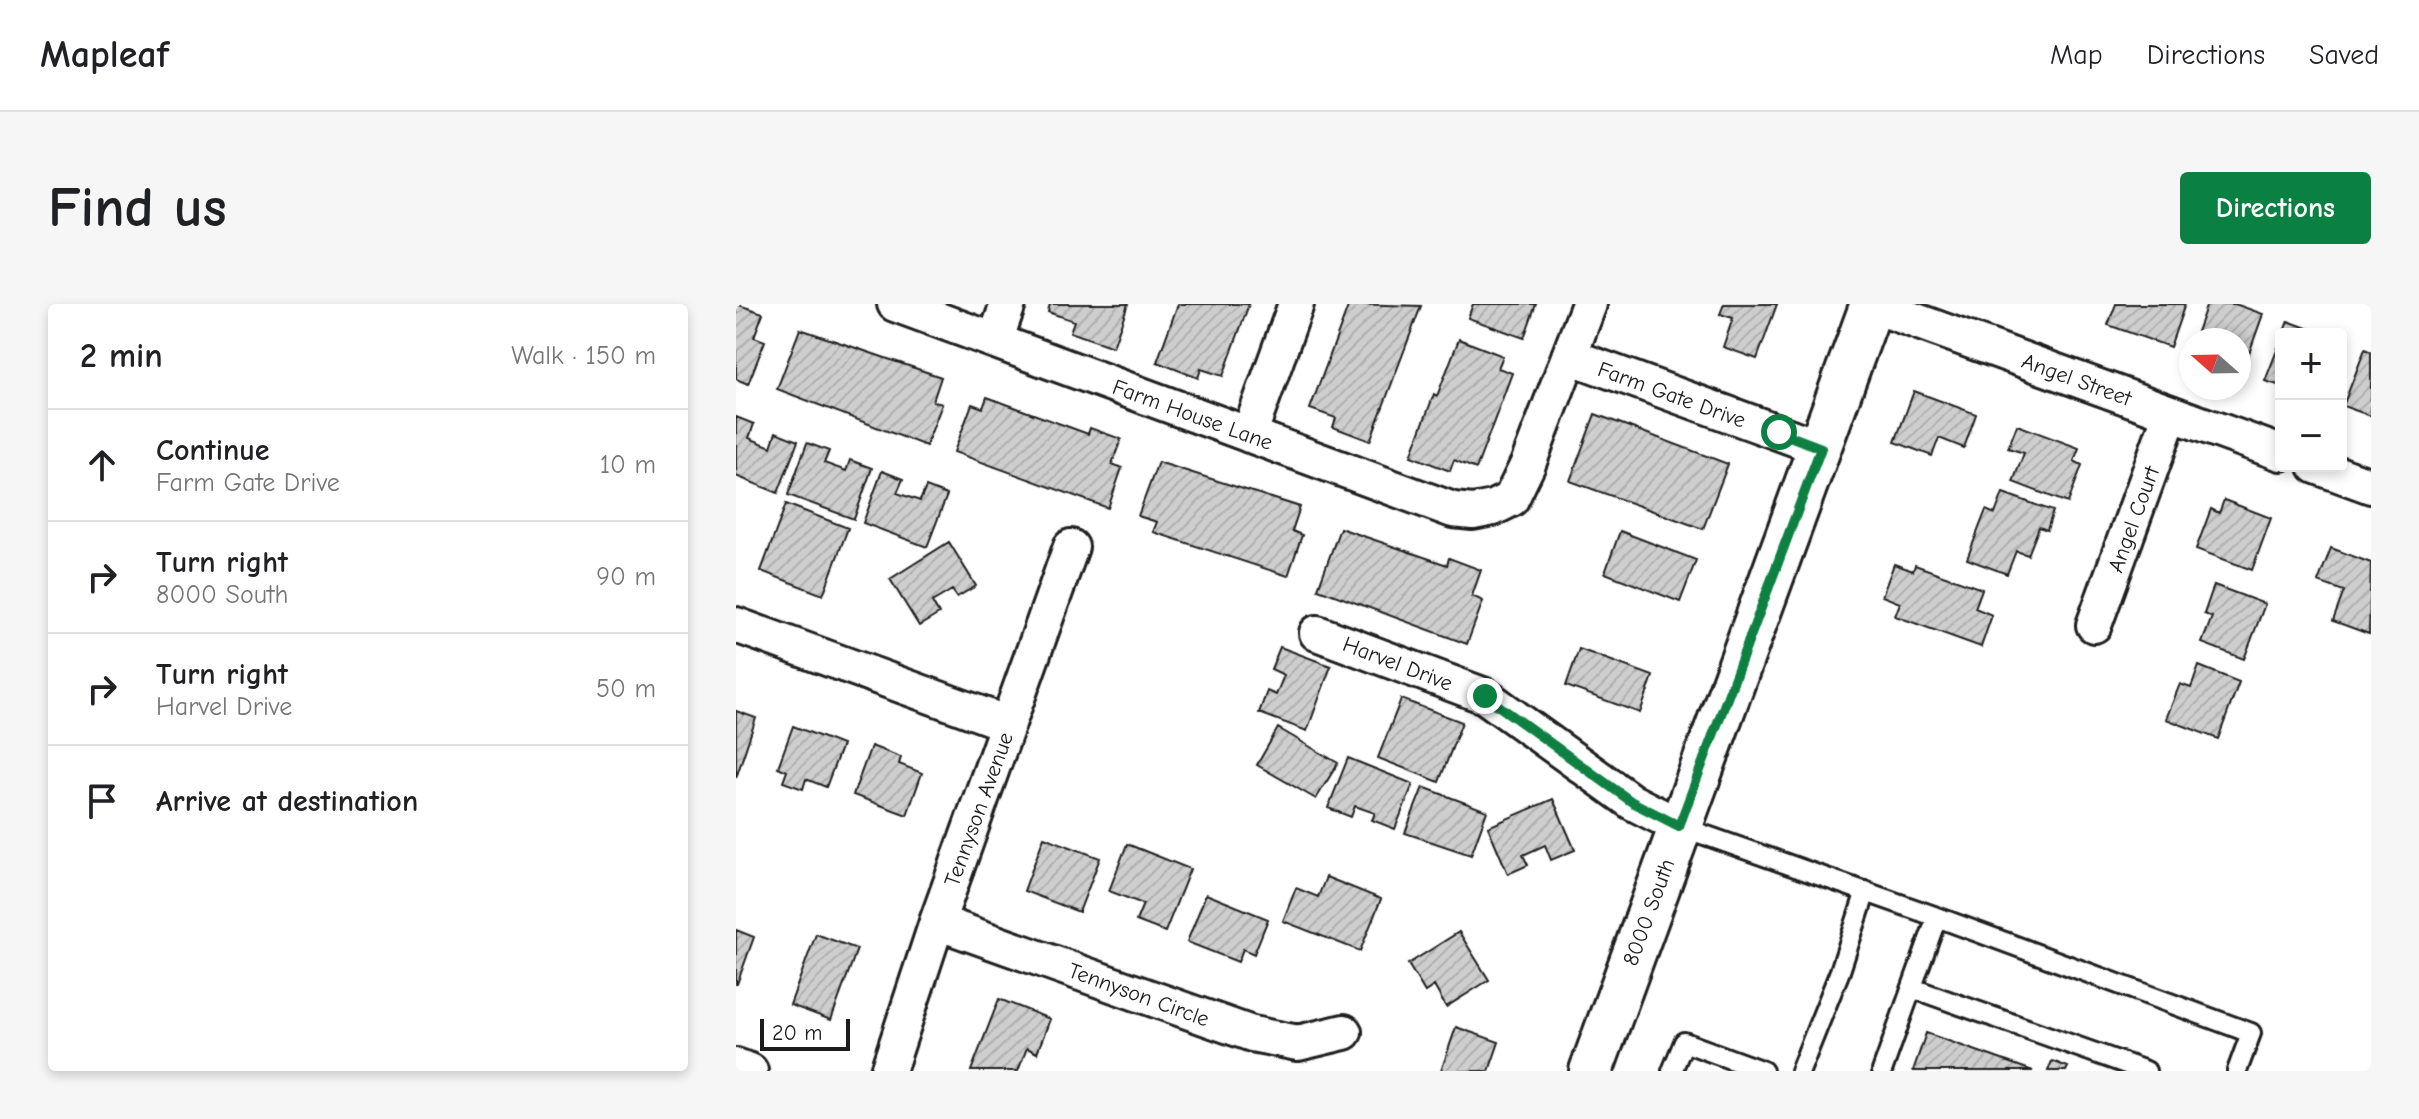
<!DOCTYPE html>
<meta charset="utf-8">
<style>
body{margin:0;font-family:"Comic Neue",sans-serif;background:#f6f6f6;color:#202124}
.controls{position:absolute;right:24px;top:24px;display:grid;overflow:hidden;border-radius:8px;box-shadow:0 4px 12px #0003}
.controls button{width:72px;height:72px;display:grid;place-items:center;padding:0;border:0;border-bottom:2px solid #e0e0e0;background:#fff;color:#202124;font:40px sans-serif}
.compass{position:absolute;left:1443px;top:24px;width:72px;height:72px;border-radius:50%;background:#fff;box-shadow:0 4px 12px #0003;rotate:290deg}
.scale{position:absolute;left:24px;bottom:20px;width:90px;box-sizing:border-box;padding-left:8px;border:4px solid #1c1c1c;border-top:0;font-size:22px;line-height:28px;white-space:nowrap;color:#1c1c1c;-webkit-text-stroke:6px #fff;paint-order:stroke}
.stop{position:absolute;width:24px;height:24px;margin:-18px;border:6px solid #0b8043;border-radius:50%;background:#fff}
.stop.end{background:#0b8043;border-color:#fff;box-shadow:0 2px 8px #0008}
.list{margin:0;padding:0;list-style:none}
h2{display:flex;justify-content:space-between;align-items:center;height:104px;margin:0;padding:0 32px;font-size:34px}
h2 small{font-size:26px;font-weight:400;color:#757577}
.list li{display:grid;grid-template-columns:52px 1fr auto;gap:24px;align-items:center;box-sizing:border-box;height:112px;padding:0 32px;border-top:2px solid #e0e0e0}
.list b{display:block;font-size:30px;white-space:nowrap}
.list p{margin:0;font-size:26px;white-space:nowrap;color:#757577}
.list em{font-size:26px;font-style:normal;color:#757577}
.icon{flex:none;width:44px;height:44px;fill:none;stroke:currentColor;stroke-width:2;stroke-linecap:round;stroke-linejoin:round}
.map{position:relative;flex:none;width:1635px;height:767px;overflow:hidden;border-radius:8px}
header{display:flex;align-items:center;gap:48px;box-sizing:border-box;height:112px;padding:0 40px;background:#fff;border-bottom:2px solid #e0e0e0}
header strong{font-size:38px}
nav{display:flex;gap:44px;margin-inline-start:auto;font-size:28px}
.intro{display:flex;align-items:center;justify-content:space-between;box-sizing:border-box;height:192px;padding:0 48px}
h1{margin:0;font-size:56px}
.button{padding:20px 36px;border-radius:8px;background:#0b8043;color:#fff;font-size:28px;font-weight:700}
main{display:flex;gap:48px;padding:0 48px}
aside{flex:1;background:#fff;border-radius:8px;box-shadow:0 4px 12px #0003}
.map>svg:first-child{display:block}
</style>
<header>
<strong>Mapleaf</strong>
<nav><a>Map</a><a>Directions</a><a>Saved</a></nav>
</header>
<div class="intro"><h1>Find us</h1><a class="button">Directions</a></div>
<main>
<aside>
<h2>2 min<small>Walk · 150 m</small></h2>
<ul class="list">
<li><svg class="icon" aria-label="ahead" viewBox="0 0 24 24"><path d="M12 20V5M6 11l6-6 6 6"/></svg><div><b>Continue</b><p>Farm Gate Drive</p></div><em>10 m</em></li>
<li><svg class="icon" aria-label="right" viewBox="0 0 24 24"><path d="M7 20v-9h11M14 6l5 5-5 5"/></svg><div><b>Turn right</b><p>8000 South</p></div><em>90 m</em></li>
<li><svg class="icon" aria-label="right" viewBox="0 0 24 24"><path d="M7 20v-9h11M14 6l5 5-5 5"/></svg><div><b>Turn right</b><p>Harvel Drive</p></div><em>50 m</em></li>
<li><svg class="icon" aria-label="arrive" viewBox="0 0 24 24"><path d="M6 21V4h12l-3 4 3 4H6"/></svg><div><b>Arrive at destination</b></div></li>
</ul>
</aside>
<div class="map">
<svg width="1635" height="767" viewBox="0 0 1635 767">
<defs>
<pattern id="building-hatch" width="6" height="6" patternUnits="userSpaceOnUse" patternTransform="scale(2)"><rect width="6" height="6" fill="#cecece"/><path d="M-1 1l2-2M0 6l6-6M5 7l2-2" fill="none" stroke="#b0b0b0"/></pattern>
</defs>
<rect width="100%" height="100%" fill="#fff"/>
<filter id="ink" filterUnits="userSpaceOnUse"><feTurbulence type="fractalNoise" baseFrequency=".0125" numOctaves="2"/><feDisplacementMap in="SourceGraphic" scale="16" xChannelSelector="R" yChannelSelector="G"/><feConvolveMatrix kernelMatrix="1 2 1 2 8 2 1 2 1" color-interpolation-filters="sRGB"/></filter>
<g filter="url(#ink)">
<path fill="url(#building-hatch)" stroke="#1c1c1c" stroke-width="2" d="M 0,0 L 27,9 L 18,33 L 29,37 L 12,80 L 0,75 Z
M 314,0 L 392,0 L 377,43 L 334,28 L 338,17 L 312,8 Z
M 442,0 L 513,0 L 487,72 L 465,65 L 462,74 L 421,58 Z
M 613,0 L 685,2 L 634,137 L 597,123 L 600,114 L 574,105 Z
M 737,0 L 800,0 L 788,34 L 732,14 Z
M 988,0 L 1041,0 L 1021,55 L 987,43 L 997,14 L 984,10 Z
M 1380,0 L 1449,0 L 1434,43 L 1372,21 Z
M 1471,0 L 1499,0 L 1527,10 L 1507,66 L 1503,64 L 1503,36 L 1458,36 Z
M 1552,17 L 1587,30 L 1547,30 Z
M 64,25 L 205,73 L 197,97 L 206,100 L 190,142 L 41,85 Z
M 723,35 L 767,52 L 762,64 L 776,69 L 740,165 L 718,156 L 714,167 L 675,152 L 698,90 L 701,92 Z
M 1545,36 L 1545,82 L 1529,77 Z
M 1629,45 L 1635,48 L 1635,112 L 1607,102 Z
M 1178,87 L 1240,110 L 1228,144 L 1203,134 L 1196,152 L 1159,138 Z
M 251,93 L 352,130 L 354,124 L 385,135 L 376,160 L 386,164 L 372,204 L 218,148 L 236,100 L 247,104 Z
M 859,110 L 992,160 L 967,225 L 834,177 Z
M 0,113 L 18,120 L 13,134 L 35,143 L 40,128 L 62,137 L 42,189 L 0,172 Z
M 1281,121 L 1343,144 L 1338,157 L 1346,161 L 1332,199 L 1277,178 L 1288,149 L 1272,144 Z
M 71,139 L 93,147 L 88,159 L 110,167 L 114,156 L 136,164 L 118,215 L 52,191 Z
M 422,158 L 564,203 L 556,227 L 566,231 L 552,272 L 417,228 L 421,218 L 402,212 Z
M 146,167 L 167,175 L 161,189 L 184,197 L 190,183 L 211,191 L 191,243 L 127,219 Z
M 1267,189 L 1317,207 L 1311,226 L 1303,223 L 1292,251 L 1280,247 L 1271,270 L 1231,255 L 1250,206 L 1259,210 Z
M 1488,196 L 1535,214 L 1516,266 L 1460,245 L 1475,205 L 1483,209 Z
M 50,200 L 112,224 L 87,291 L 25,267 Z
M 604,224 L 711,261 L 713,254 L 745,266 L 736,292 L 747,297 L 731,340 L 582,285 Z
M 884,227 L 960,256 L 944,298 L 869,269 Z
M 213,238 L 240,282 L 221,293 L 216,286 L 196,298 L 203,310 L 183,322 L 154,275 Z
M 1595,244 L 1635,259 L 1633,330 L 1597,317 L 1608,287 L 1582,278 Z
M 1158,260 L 1177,267 L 1179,261 L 1246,285 L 1239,304 L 1256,311 L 1245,343 L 1159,312 L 1164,299 L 1146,292 Z
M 1478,281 L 1529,300 L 1508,355 L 1466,339 L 1476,313 L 1468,310 Z
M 544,343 L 595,362 L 571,427 L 523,409 L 531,387 L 540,391 L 548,371 L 535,365 Z
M 843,345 L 917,372 L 904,409 L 830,382 Z
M 1463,362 L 1503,378 L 1482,435 L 1430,415 L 1444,380 L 1455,384 Z
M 665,395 L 726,418 L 703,478 L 642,454 Z
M 0,407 L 20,414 L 0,474 Z
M 57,422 L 106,441 L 90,483 L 70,475 L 67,485 L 47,478 L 51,467 L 42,463 Z
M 542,424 L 602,459 L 580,495 L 521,461 Z
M 135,442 L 165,453 L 163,460 L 186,469 L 171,511 L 117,491 Z
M 612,454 L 677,480 L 659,525 L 636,516 L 639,509 L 619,502 L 615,513 L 592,504 Z
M 687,483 L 751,507 L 735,551 L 669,529 Z
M 817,495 L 839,546 L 815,556 L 809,541 L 787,551 L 792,561 L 772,570 L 752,523 Z
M 308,533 L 364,554 L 343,608 L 288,587 Z
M 391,540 L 454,565 L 429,628 L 400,617 L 407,600 L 373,587 Z
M 590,573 L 645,595 L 624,647 L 547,617 L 560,584 L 582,593 Z
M 470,590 L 532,615 L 518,650 L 507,645 L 502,658 L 451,638 Z
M 0,626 L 18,633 L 1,680 L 0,680 Z
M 723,628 L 753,676 L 710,703 L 698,682 L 689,688 L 672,660 Z
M 80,630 L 121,645 L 95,716 L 54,701 Z
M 263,695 L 314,715 L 301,749 L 291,744 L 282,767 L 235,767 Z
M 720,723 L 763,738 L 753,767 L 705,767 Z
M 1190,729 L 1297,767 L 1177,767 Z
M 1316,757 L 1332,763 L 1330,767 L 1312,767 Z"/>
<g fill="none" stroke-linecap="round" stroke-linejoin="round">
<g stroke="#1c1c1c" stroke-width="24">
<path id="service" d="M 943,522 L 1201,613 L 1146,767
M 1201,613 L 1515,729 L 1501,767
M 1176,684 L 1410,767
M 936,767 L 948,738 L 1027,767
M 1064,767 L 1104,667 L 1130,587"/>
</g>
<g stroke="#1c1c1c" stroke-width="40">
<path id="minor" d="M 159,0 L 717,206 L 737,208 L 757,204 L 775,195 L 792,160 L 853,0
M 1136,1 L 1545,149
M 259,37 L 272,0
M 833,52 L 1085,144
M 513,131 L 560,0
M 1580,162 L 1635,182
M 0,321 L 272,420
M 1358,321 L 1435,109
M 581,329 L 749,392 L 896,498 L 943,522
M 201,618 L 516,730 L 562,739 L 608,728
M 0,762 L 14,767
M 152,767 L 201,618 L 335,243"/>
</g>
<g stroke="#1c1c1c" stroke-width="48">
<path id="tertiary" d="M 855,767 L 1136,0"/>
</g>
<use href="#service" stroke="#fff" stroke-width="18"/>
<use href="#minor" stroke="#fff" stroke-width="34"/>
<use href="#tertiary" stroke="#fff" stroke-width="42"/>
</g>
</g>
<g fill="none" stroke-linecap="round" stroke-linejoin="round" filter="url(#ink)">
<path stroke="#0b8043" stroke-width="10" d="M 749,392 L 896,498 L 943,522 L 1085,144 L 1043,128"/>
</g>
<g text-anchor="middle" stroke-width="6" stroke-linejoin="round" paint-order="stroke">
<g font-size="22" fill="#1c1c1c" stroke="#fff">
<text transform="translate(1341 75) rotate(20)" y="8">Angel Street</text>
<text transform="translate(936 90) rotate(20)" y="8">Farm Gate Drive</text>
<text transform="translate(457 110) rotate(20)" y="8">Farm House Lane</text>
<text transform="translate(1397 215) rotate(-70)" y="8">Angel Court</text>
<text transform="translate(662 359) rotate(21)" y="8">Harvel Drive</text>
<text transform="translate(242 505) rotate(-70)" y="8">Tennyson Avenue</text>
<text transform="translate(912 608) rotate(-70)" y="8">8000 South</text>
<text transform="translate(403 690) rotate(20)" y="8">Tennyson Circle</text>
</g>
</g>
</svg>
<div class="controls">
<button>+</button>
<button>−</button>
</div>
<svg class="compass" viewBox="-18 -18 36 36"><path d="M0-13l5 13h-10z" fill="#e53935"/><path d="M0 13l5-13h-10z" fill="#757577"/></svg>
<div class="scale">20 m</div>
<div class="stop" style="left:1043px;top:128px"></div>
<div class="stop end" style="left:749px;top:392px"></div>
</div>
</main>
